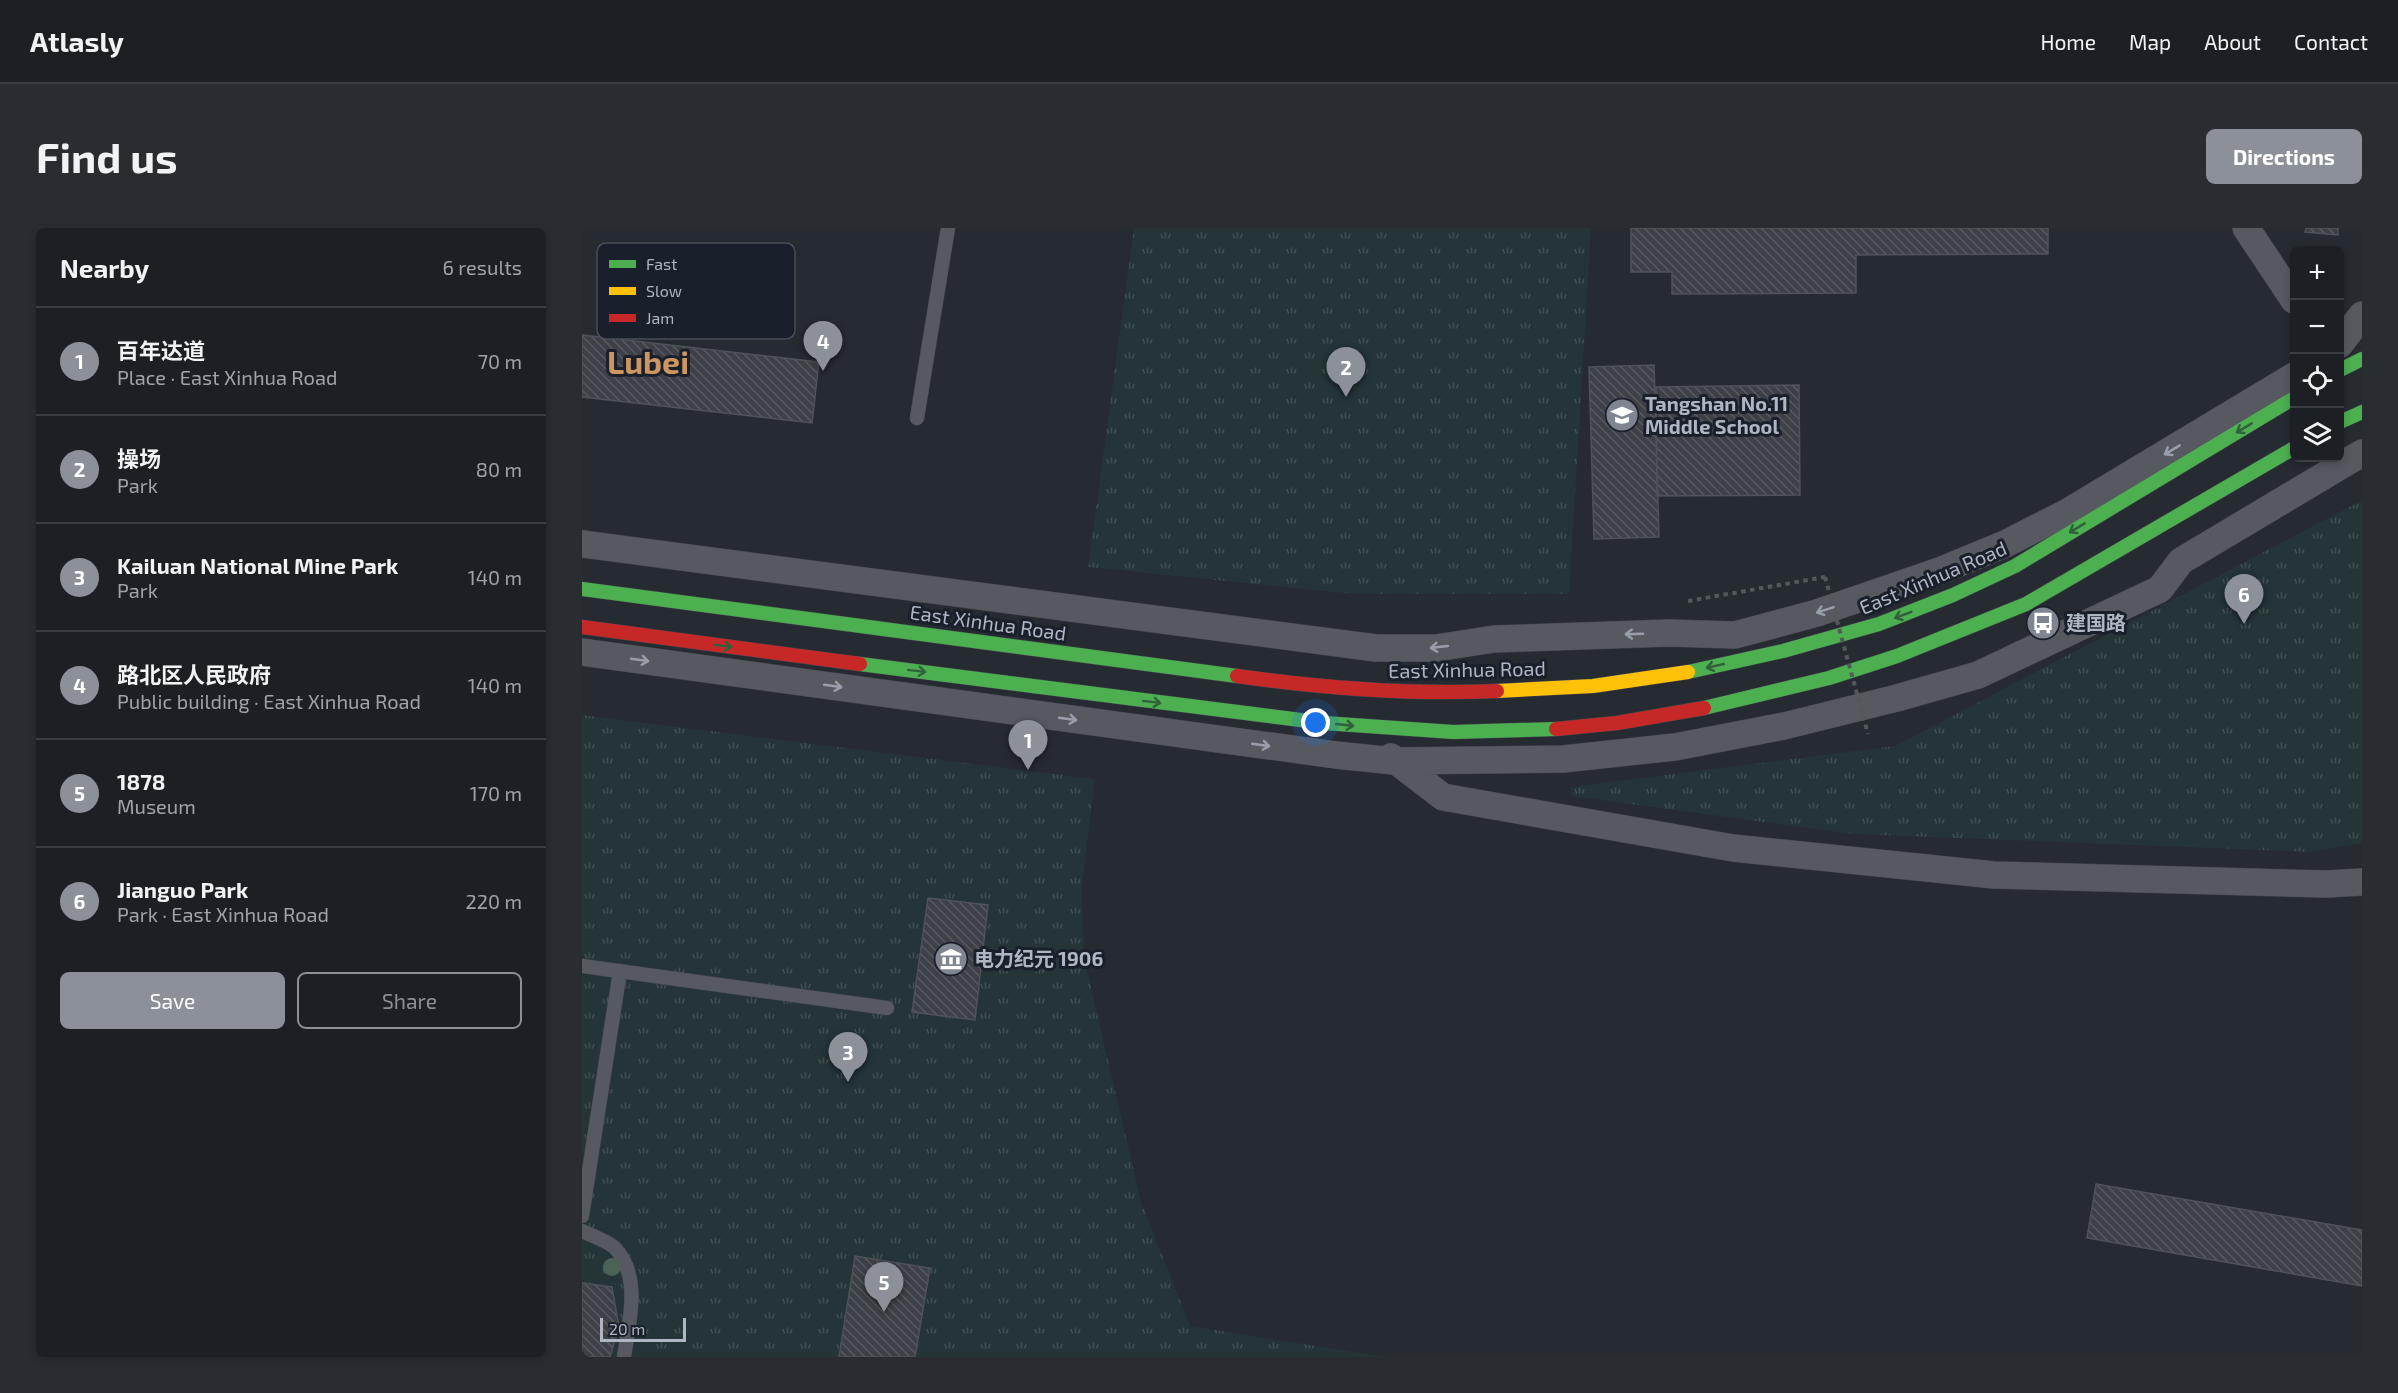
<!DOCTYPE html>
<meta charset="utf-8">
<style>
body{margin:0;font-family:"Exo 2","Noto Sans SC",sans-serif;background:#292d32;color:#f1f3f6}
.controls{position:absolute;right:18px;top:18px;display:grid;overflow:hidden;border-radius:9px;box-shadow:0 3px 9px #0003}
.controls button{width:54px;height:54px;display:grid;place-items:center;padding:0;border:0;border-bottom:2px solid #3a3e42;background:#1c2025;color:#f1f3f6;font:30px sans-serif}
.scale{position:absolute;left:18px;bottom:15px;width:86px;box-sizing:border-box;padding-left:6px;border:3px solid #afb6c3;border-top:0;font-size:16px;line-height:21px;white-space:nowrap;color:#afb6c3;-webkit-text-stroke:4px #1a202b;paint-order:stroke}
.you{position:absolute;left:734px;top:495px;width:21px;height:21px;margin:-15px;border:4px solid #fff;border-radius:50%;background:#1a73e8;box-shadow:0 0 0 9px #1a73e833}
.badge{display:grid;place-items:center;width:39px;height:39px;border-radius:50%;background:#8c9099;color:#fff;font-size:20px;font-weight:700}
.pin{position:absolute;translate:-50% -50px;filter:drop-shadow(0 2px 3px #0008)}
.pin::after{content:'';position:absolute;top:32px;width:21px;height:18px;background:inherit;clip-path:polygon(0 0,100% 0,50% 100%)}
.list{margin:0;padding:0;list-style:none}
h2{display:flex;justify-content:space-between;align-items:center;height:78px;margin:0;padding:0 24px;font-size:26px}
h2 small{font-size:20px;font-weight:400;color:#a0a3a7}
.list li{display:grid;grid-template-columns:39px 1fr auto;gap:18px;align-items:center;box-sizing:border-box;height:108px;padding:0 24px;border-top:2px solid #3a3e42}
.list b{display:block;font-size:22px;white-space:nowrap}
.list p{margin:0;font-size:20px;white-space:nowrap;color:#a0a3a7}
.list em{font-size:20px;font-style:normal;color:#a0a3a7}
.actions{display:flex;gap:12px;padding:18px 24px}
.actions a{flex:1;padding:14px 0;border:2px solid #8c9099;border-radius:9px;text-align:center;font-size:21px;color:#8c9099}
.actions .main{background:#8c9099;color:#fff}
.icon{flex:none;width:33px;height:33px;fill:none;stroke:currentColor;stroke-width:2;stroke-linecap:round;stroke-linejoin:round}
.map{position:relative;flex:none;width:1780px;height:1129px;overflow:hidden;border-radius:9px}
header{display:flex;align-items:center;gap:36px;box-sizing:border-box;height:84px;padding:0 30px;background:#1c2025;border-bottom:2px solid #3a3e42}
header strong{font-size:28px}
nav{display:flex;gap:33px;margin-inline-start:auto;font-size:21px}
.intro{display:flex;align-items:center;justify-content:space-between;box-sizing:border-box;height:144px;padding:0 36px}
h1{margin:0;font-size:42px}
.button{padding:15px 27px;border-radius:9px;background:#8c9099;color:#fff;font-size:21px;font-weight:700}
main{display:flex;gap:36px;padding:0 36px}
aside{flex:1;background:#1c2025;border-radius:9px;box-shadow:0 3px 9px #0003}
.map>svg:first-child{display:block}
</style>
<header>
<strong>Atlasly</strong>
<nav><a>Home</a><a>Map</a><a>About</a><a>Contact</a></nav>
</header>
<div class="intro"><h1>Find us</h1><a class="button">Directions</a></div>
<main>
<aside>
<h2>Nearby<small>6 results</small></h2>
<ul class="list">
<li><span class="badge">1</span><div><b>百年达道</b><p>Place · East Xinhua Road</p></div><em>70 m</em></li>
<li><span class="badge">2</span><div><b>操场</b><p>Park</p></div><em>80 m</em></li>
<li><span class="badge">3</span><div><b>Kailuan National Mine Park</b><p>Park</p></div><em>140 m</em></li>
<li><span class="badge">4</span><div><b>路北区人民政府</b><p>Public building · East Xinhua Road</p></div><em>140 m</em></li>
<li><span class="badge">5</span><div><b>1878</b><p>Museum</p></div><em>170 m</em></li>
<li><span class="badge">6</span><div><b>Jianguo Park</b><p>Park · East Xinhua Road</p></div><em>220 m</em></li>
</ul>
<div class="actions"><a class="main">Save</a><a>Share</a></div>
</aside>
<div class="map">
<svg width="1780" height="1129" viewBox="0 0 1780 1129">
<defs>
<pattern id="park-tufts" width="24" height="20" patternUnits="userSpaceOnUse" patternTransform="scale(1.5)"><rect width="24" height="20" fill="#243437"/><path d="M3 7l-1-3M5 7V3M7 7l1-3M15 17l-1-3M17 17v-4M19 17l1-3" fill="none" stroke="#414f52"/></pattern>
<pattern id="building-back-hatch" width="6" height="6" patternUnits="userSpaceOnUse" patternTransform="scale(1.5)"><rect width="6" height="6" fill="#3d4046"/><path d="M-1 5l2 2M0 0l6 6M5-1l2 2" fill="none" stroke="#56595f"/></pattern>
</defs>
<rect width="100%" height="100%" fill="#262a31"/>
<path fill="url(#park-tufts)" d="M 552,0 L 1009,0 L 987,366 L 772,366 L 506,339 Z
M 1780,274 L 1780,615 L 1729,624 L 1271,606 L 989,568 L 988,559 L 1313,518 L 1775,275 Z
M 0,487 L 513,551 L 499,664 L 503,734 L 559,974 L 608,1098 L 804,1129 L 0,1129 Z"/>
<path fill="url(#building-back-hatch)" stroke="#4e5259" stroke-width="1.5" d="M 1049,0 L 1466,0 L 1466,26 L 1274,27 L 1274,65 L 1090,66 L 1090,44 L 1049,44 Z
M 1724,0 L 1756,0 L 1756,7 L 1723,4 Z
M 0,107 L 237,134 L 230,195 L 0,169 Z
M 1072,137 L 1077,309 L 1012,311 L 1007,139 Z
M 1217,157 L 1218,267 L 1075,268 L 1074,159 Z
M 346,670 L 406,677 L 393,792 L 330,784 Z
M 1514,956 L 1780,1002 L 1780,1058 L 1505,1010 Z
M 273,1028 L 348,1040 L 333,1129 L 257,1129 Z
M 0,1055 L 30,1059 L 37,1099 L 28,1129 L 0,1129 Z"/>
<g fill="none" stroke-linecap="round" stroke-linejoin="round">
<g stroke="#42444a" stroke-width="15">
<path id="lane" d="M 335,190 L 366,0
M 0,738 L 305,780
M 0,988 L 38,743
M 0,1003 C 10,1008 26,1013 33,1020 C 60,1049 47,1094 42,1129"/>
</g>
<g stroke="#42444a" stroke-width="28">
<path id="street" d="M 1664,0 L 1712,72
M 1758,116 L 1780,87
M 0,316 L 794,420 L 854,420 L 912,411 L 1087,405 L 1153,407 L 1235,385 L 1360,342 L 1423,316 L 1484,285 L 1712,148
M 0,424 L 754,527 L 812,533 L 981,531 L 1093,519 L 1202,498 L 1315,470 L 1396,447 L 1578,361 L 1599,333 L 1780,225
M 809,529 L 861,569 L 1151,620 L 1412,647 L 1745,656 L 1780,654"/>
</g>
<g stroke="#43474e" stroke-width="15">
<path id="fast" d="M 1758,142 L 1780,131
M 1758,194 L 1780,184
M 0,361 L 655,448
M 278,436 L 742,495 L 871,504 L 974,501
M 1106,444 L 1201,423 L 1297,396 L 1371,367 L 1433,338 L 1712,170
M 1122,480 L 1247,450 L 1315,428 L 1444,376 L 1712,220"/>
</g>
<g stroke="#43474e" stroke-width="15">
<path id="slow" d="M 915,463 L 1011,458 L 1106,444"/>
</g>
<g stroke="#43474e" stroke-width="15">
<path id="jam" d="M 0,399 L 278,436
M 655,448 C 740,460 828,467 915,463
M 974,501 L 1035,495 L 1122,480"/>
</g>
<path stroke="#53585d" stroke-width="4" stroke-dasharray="4.5 4.5" stroke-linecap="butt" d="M 1106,373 L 1243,349"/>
<use href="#lane" stroke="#565960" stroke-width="14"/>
<use href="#street" stroke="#565960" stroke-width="27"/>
<use href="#fast" stroke="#4caf50" stroke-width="14"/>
<use href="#slow" stroke="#ffc107" stroke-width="14"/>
<use href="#jam" stroke="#c62828" stroke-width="14"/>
<path stroke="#53585d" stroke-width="4" stroke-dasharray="4.5 4.5" stroke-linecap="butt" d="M 1243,349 L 1286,506"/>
</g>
<circle fill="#4a6356" cx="30" cy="1039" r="9"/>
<defs><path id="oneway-shaft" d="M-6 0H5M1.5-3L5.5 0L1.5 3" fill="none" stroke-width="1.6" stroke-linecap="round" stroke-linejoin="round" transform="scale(1.5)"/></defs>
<g stroke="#30603c">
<use href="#oneway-shaft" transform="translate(1662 200) rotate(149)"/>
<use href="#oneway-shaft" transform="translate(1495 300) rotate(149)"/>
<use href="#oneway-shaft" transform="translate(1321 387) rotate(159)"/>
<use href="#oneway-shaft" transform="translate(141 418) rotate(7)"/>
<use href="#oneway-shaft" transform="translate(1133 438) rotate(167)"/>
<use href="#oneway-shaft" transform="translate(335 443) rotate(7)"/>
<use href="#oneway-shaft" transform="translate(570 474) rotate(7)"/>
<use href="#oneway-shaft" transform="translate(763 497) rotate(6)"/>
</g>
<g stroke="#999faa">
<use href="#oneway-shaft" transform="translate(1590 222) rotate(149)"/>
<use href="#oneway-shaft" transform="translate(1243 382) rotate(162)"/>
<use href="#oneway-shaft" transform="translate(1052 406) rotate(178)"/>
<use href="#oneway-shaft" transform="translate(857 419) rotate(174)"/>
<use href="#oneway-shaft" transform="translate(58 432) rotate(8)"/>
<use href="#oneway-shaft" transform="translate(251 458) rotate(8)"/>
<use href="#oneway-shaft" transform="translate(486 491) rotate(8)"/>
<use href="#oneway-shaft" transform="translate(679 517) rotate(8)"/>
</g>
<defs>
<g id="school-disc" transform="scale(1.725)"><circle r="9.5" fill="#7f8590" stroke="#1a202b"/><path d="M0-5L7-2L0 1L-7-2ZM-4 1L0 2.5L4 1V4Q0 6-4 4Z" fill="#fff"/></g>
<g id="bus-disc" transform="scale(1.725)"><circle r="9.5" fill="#7f8590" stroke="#1a202b"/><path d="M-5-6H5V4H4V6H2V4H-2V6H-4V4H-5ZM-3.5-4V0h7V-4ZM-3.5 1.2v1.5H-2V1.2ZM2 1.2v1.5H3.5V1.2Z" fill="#fff"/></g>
<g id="museum-disc" transform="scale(1.725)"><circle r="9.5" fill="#7f8590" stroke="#1a202b"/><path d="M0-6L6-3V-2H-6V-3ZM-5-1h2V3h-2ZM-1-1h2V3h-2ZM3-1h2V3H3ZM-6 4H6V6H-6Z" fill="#fff"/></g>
</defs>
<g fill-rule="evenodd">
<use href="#school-disc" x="1040" y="187"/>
<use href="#bus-disc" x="1461" y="395"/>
<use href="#museum-disc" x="369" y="731"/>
</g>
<g text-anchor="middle" stroke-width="6" stroke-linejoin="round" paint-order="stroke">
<g font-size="20" font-weight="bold" fill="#afb6c3" stroke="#1a202b" text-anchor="start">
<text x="1063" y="183">Tangshan No.11<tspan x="1063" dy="23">Middle School</tspan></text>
<text x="1484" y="402">建国路</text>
<text x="392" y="738">电力纪元 1906</text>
</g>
<g font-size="20" fill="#afb6c3" stroke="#1a202b">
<text transform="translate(1351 350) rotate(-23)" y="7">East Xinhua Road</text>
<text transform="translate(406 395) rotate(8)" y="7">East Xinhua Road</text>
<text transform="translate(885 442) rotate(-1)" y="7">East Xinhua Road</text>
</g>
<g font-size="32" font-weight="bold" fill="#cc9561" stroke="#1a202b">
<text x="66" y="146">Lubei</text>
</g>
</g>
<rect x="15" y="15" width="198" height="96" rx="9" fill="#1a202b" stroke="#474d59" stroke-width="1.5"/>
<rect x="27" y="32" width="27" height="8" fill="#4caf50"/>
<rect x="27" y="59" width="27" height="8" fill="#ffc107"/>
<rect x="27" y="86" width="27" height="8" fill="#c62828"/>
<g font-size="16" fill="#afb6c3">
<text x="64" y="42">Fast</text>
<text x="64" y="69">Slow</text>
<text x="64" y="96">Jam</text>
</g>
</svg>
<div class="controls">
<button>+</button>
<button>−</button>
<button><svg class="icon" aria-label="locate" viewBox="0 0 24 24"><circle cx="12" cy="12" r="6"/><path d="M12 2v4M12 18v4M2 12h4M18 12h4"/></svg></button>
<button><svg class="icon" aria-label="layers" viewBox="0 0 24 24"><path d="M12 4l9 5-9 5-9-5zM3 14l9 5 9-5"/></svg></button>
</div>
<div class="scale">20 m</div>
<div class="you"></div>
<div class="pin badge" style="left:446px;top:542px">1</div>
<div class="pin badge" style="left:764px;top:169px">2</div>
<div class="pin badge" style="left:266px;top:854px">3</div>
<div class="pin badge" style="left:241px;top:143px">4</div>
<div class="pin badge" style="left:302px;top:1084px">5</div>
<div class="pin badge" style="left:1662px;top:396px">6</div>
</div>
</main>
